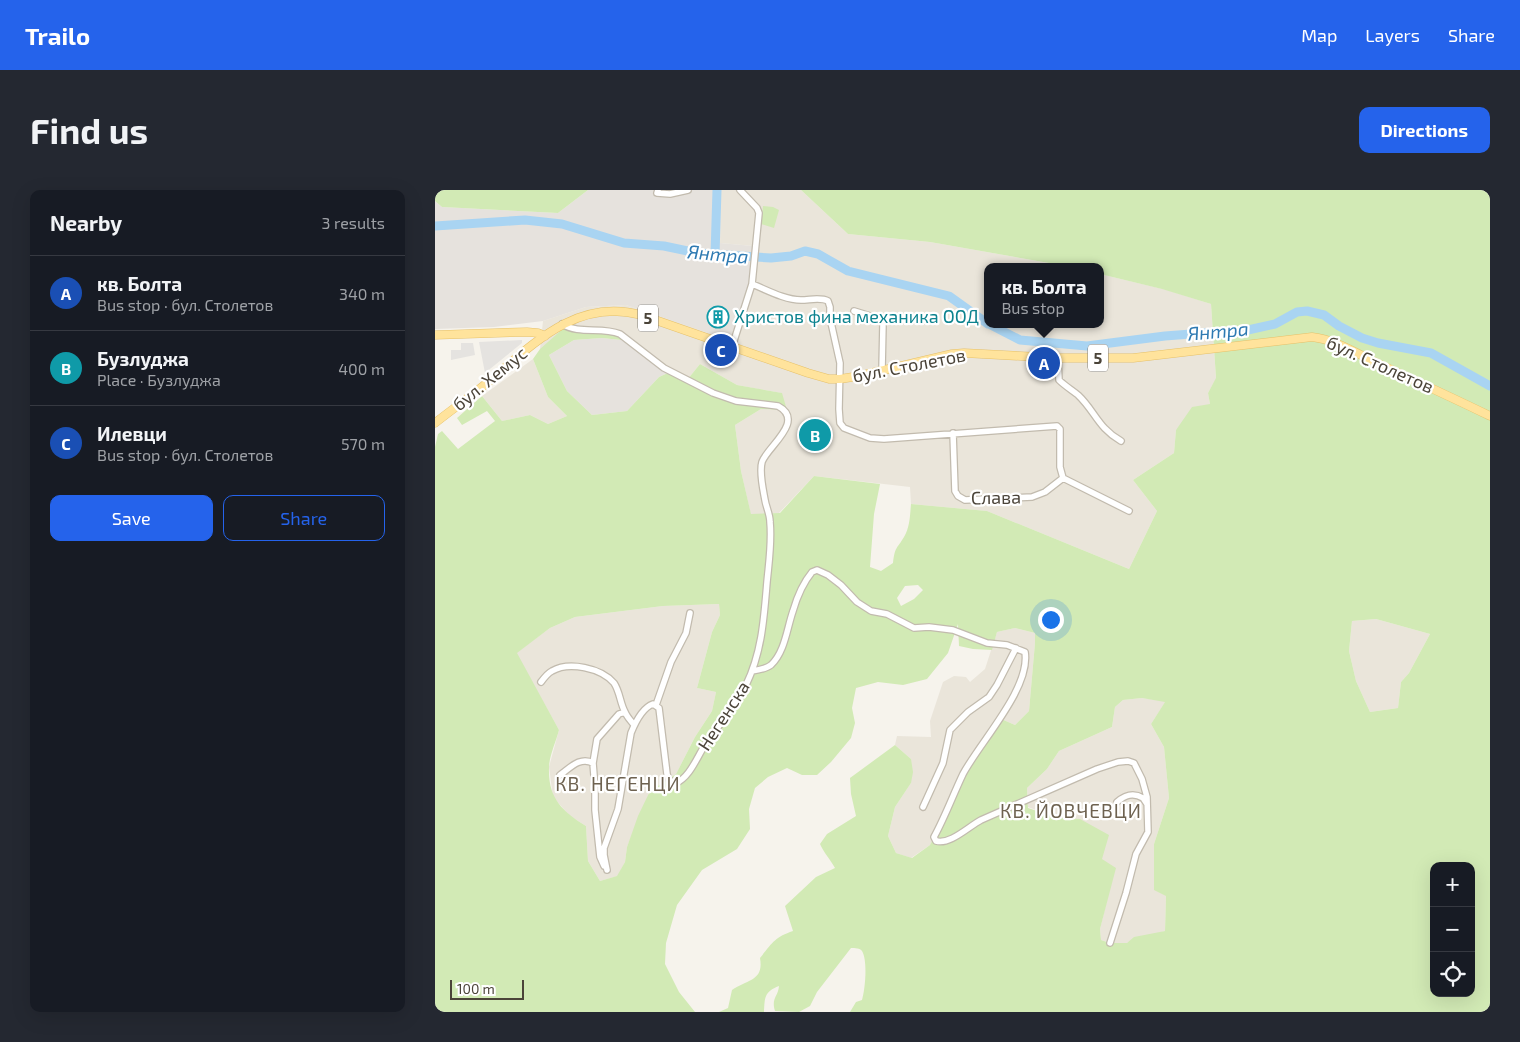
<!DOCTYPE html>
<meta charset="utf-8">
<style>
body{margin:0;font-family:"Exo 2",sans-serif;background:#242831;color:#f1f3f6}
.controls{position:absolute;right:15px;bottom:15px;display:grid;overflow:hidden;border-radius:10px;box-shadow:0 5px 20px #0002}
.controls button{width:45px;height:45px;display:grid;place-items:center;padding:0;border:0;border-bottom:1px solid #363941;background:#171b24;color:#f1f3f6;font:25px sans-serif}
.scale{position:absolute;left:15px;bottom:12px;width:74px;box-sizing:border-box;padding-left:5px;border:2px solid #4b4439;border-top:0;font-size:14px;line-height:18px;white-space:nowrap;color:#4b4439;-webkit-text-stroke:4px #fff;paint-order:stroke}
.you{position:absolute;left:615px;top:429px;width:18px;height:18px;margin:-12px;border:4px solid #fff;border-radius:50%;background:#1a73e8;box-shadow:0 0 0 8px #1a73e833}
.badge{display:grid;place-items:center;width:32px;height:32px;border-radius:50%;background:#2563eb;color:#fff;font-size:16px;font-weight:700}
.pin{position:absolute;translate:-50% -50%;border:2px solid #fff;box-shadow:0 1px 5px #0006}
.popup{position:absolute;left:549px;top:73px;width:120px;height:65px;box-sizing:border-box;display:grid;place-content:center;border-radius:10px;background:#171b24;filter:drop-shadow(0 1px 4px #0005);font-size:16px;white-space:nowrap;color:#9ea1a6}
.popup b{font-size:19px;color:#f1f3f6}
.popup::after{content:'';position:absolute;left:50%;top:100%;margin-left:-10px;border:10px solid transparent;border-top-color:#171b24}
.list{margin:0;padding:0;list-style:none}
h2{display:flex;justify-content:space-between;align-items:center;height:65px;margin:0;padding:0 20px;font-size:21px}
h2 small{font-size:16px;font-weight:400;color:#9ea1a6}
.list li{display:grid;grid-template-columns:32px 1fr auto;gap:15px;align-items:center;box-sizing:border-box;height:75px;padding:0 20px;border-top:1px solid #363941}
.list b{display:block;font-size:19px;white-space:nowrap}
.list p{margin:0;font-size:16px;white-space:nowrap;color:#9ea1a6}
.list em{font-size:16px;font-style:normal;color:#9ea1a6}
.actions{display:flex;gap:10px;padding:15px 20px}
.actions a{flex:1;padding:11px 0;border:1px solid #2563eb;border-radius:10px;text-align:center;font-size:18px;color:#2563eb}
.actions .main{background:#2563eb;color:#fff}
.icon{flex:none;width:28px;height:28px;fill:none;stroke:currentColor;stroke-width:2;stroke-linecap:round;stroke-linejoin:round}
.map{position:relative;flex:none;width:1055px;height:822px;overflow:hidden;border-radius:10px}
header{display:flex;align-items:center;gap:30px;box-sizing:border-box;height:70px;padding:0 25px;background:#2563eb;color:#fff}
header strong{font-size:24px}
nav{display:flex;gap:28px;margin-inline-start:auto;font-size:18px}
.intro{display:flex;align-items:center;justify-content:space-between;box-sizing:border-box;height:120px;padding:0 30px}
h1{margin:0;font-size:35px}
.button{padding:12px 22px;border-radius:10px;background:#2563eb;color:#fff;font-size:18px;font-weight:700}
main{display:flex;gap:30px;padding:0 30px}
aside{flex:1;background:#171b24;border-radius:10px;box-shadow:0 5px 20px #0002}
.map>svg:first-child{display:block}
</style>
<header>
<strong>Trailo</strong>
<nav><a>Map</a><a>Layers</a><a>Share</a></nav>
</header>
<div class="intro"><h1>Find us</h1><a class="button">Directions</a></div>
<main>
<aside>
<h2>Nearby<small>3 results</small></h2>
<ul class="list">
<li><span class="badge" style="background:#1a4fb4">A</span><div><b>кв. Болта</b><p>Bus stop · бул. Столетов</p></div><em>340 m</em></li>
<li><span class="badge" style="background:#0f9aa8">B</span><div><b>Бузлуджа</b><p>Place · Бузлуджа</p></div><em>400 m</em></li>
<li><span class="badge" style="background:#1a4fb4">C</span><div><b>Илевци</b><p>Bus stop · бул. Столетов</p></div><em>570 m</em></li>
</ul>
<div class="actions"><a class="main">Save</a><a>Share</a></div>
</aside>
<div class="map">
<svg width="1055" height="822" viewBox="0 0 1055 822">
<rect width="100%" height="100%" fill="#f6f3ec"/>
<path fill="#eae5da" d="M 286,0 L 366,0 L 413,44 L 495,52 L 637,77 L 553,77 L 553,134 L 665,134 L 665,84 L 732,100 L 776,114 L 781,189 L 773,203 L 775,214 L 741,240 L 739,263 L 698,290 L 722,321 L 694,379 L 552,321 L 476,314 L 475,297 L 379,286 L 344,323 L 316,325 L 306,281 L 300,235 L 326,219 L 352,220 L 346,203 L 302,195 L 265,174 L 252,190 L 173,140 L 105,159 L 108,131 L 151,117 L 191,115 L 295,149 L 318,56 L 285,53 Z
M 98,169 L 113,207 L 132,226 L 113,234 L 95,225 L 67,231 L 47,206 Z
M 284,414 L 285,425 L 277,442 L 262,498 L 281,502 L 277,521 L 260,547 L 241,584 L 215,601 L 192,657 L 190,672 L 183,686 L 165,691 L 153,671 L 151,636 L 135,626 L 118,607 L 114,577 L 124,540 L 81,463 L 115,438 L 140,427 L 228,416 Z
M 941,429 L 995,444 L 974,483 L 966,492 L 963,518 L 935,522 L 921,491 L 914,461 L 917,431 Z
M 580,438 L 600,443 L 600,453 L 594,521 L 580,535 L 564,528 L 495,655 L 476,668 L 461,663 L 453,646 L 460,617 L 476,593 L 476,569 L 460,555 L 462,546 L 496,547 L 495,531 L 508,492 L 519,486 L 531,487 L 535,492 L 550,479 L 562,442 Z
M 707,508 L 731,511 L 716,534 L 729,557 L 734,608 L 719,654 L 731,706 L 730,741 L 692,753 L 675,753 L 666,750 L 665,739 L 675,698 L 667,669 L 633,628 L 623,628 L 593,617 L 592,598 L 612,579 L 624,561 L 677,537 L 680,517 L 688,510 Z"/>
<path fill="#e6e2dd" d="M 153,0 L 286,0 L 285,53 L 318,56 L 318,90 L 295,150 L 191,115 L 151,117 L 108,131 L 59,137 L 0,139 L 0,11 L 7,17 L 123,23 Z
M 185,144 L 235,182 L 224,187 L 192,221 L 157,225 L 132,201 L 114,165 L 139,150 L 167,148 L 186,150 Z"/>
<path fill="#d2eab5" fill-rule="evenodd" d="M 0,0 L 153,0 L 123,23 L 7,17 L 0,11 Z
M 366,0 L 1055,0 L 1055,822 L 415,822 L 421,812 L 427,810 C 430,800 433,771 427,761 C 425,758 420,758 416,758 L 382,802 L 375,816 L 364,822 L 340,821 C 336,808 343,807 344,796 C 329,802 330,807 329,822 L 284,822 L 293,818 L 297,800 C 313,789 329,791 325,768 C 337,753 340,747 358,741 L 350,716 L 381,687 L 400,678 C 395,669 389,663 385,654 L 392,644 L 421,626 L 416,604 L 415,588 L 460,555 L 476,569 L 478,582 L 476,593 L 460,617 L 453,646 L 461,663 L 477,668 L 495,655 L 499,647 L 529,584 L 564,528 L 580,535 L 594,521 L 600,453 L 600,443 L 580,438 L 562,442 L 557,460 L 538,459 L 524,456 L 523,434 L 513,463 L 492,489 L 468,495 L 443,492 L 421,498 L 417,518 L 420,533 L 416,548 L 396,572 L 382,585 L 367,585 L 352,578 L 333,587 L 320,598 L 314,619 L 315,639 L 302,659 L 267,680 L 242,715 L 231,753 L 230,774 L 244,802 L 260,822 L 0,822 L 0,257 L 3,244 L 7,241 L 23,259 L 60,231 L 52,221 L 27,235 L 22,228 L 47,206 L 67,231 L 95,225 L 113,234 L 132,226 L 113,207 L 98,169 L 105,159 L 131,136 L 185,144 L 186,150 L 167,148 L 139,150 L 114,165 L 132,201 L 157,225 L 192,221 L 224,187 L 235,182 L 252,190 L 265,174 L 302,195 L 347,203 L 352,220 L 326,219 L 300,235 L 306,281 L 316,324 L 345,323 L 379,286 L 445,294 L 439,324 L 435,377 L 446,381 L 458,373 C 460,356 462,359 469,347 C 475,337 475,325 476,314 L 552,321 L 694,379 L 722,321 L 698,290 L 739,263 L 741,240 L 757,217 L 775,214 L 773,203 L 781,188 L 776,114 L 727,99 L 665,84 L 665,77 L 637,77 L 495,52 L 413,44 ZM 483,395 L 488,400 L 479,409 L 466,416 L 462,408 L 470,396 ZM 284,414 L 285,425 L 277,442 L 262,498 L 281,502 L 277,521 L 260,547 L 241,584 L 215,601 L 203,626 L 192,657 L 190,672 L 182,686 L 165,691 L 153,671 L 151,636 C 127,621 113,608 114,578 C 114,566 121,552 124,540 L 82,463 L 115,438 L 140,427 L 228,416 ZM 941,429 L 995,444 L 974,483 L 966,492 L 963,518 L 935,522 L 921,491 L 914,461 L 917,431 ZM 707,508 L 730,512 L 716,534 L 729,557 L 734,608 L 719,654 L 719,700 L 731,706 L 730,741 L 699,747 L 692,753 L 675,753 L 666,750 L 665,739 L 681,678 L 667,669 L 674,645 L 645,629 L 623,628 L 593,618 L 592,598 L 612,579 L 624,561 L 677,537 L 680,517 L 688,510 ZM 999,676 L 1036,676 L 1036,803 L 999,803 Z
M 328,16 L 338,17 L 344,20 L 339,38 L 326,34 Z"/>
<path fill="#e5e3e0" d="M 87,150 L 87,153 L 50,183 L 44,152 Z
M 26,153 L 38,153 L 40,165 L 16,170 L 16,160 L 26,160 Z"/>
<g fill="none" stroke-linecap="round" stroke-linejoin="round">
<path stroke="#a9d4f2" stroke-width="9" d="M 0,36 L 90,30 L 127,34 L 189,53 L 229,56 L 262,63 L 336,68 L 356,66 L 370,61 L 383,64 L 413,81 L 514,106 L 553,134
M 280,65 L 282,0
M 554,134 L 585,150 L 652,156 L 730,146 L 782,142 L 795,144 L 840,134 L 862,122 L 872,121 L 889,125 L 904,136 L 927,148 L 943,153 L 996,163 L 1055,196"/>
<g stroke="#c2bbae" stroke-width="8">
<path id="minor" d="M 223,0 L 222,3 L 235,4 L 253,0
M 317,94 C 332,100 350,110 366,110 C 375,110 386,107 393,111 L 395,117 L 395,128 L 405,173 L 404,219 L 405,233 L 409,238 L 435,248 L 449,249 L 622,236 L 625,239 L 625,277 L 628,288 L 694,321
M 419,121 L 445,129 L 448,133 L 447,180
M 127,134 C 145,145 166,136 185,144 L 229,178 L 278,203 L 301,211 L 343,216 C 371,231 332,257 327,272 C 324,282 328,299 330,310 C 331,317 335,324 335,332 C 337,352 334,371 332,392 C 329,428 327,462 311,495 C 300,518 284,534 270,555 C 262,567 255,587 241,593 L 234,590 L 232,584 L 224,518 L 218,514 C 207,518 200,533 196,543 L 183,619 L 169,658 L 169,665 L 172,680
M 297,157 L 317,94 L 324,23 L 322,18 L 305,0
M 623,168 L 624,190 C 630,196 637,200 643,205 C 660,221 663,238 686,251
M 518,243 L 520,301 L 523,306 L 530,310 L 597,307 L 610,302 L 628,288
M 317,481 C 324,480 331,479 336,475 C 350,462 352,438 358,421 C 362,407 368,393 377,382 L 382,380 L 393,385 L 406,395 L 422,412 L 436,421 L 452,424 L 479,438 L 494,437 L 518,440 L 552,453 L 572,455 L 590,462 C 596,498 545,552 528,584 C 518,605 510,627 499,647 L 501,651 C 515,655 533,637 546,630 L 662,579 L 683,572 L 693,571 L 699,573 L 707,589 L 712,607 L 713,642 L 701,664 L 691,703 L 675,753
M 106,492 C 109,488 113,483 117,481 C 134,471 166,478 179,493 C 185,502 185,513 190,522 C 192,527 196,531 199,535
M 221,515 L 236,472 L 251,443 L 255,423
M 125,585 C 135,578 145,566 158,573
M 682,612 C 690,605 698,602 708,608 L 712,614
M 488,617 L 508,573 L 515,540 L 533,522 L 554,507 L 562,495 L 581,458
M 169,676 L 165,667 L 160,620 L 160,598 L 158,573 L 162,549 L 184,524 L 190,522"/>
</g>
<g stroke="#e6c16a" stroke-width="9">
<path id="major" d="M 0,145 L 92,142 L 103,143 L 110,146
M 0,233 C 19,218 39,204 58,188 C 101,151 144,108 206,125 L 373,183 L 394,189 L 405,189 L 424,186 L 517,164 L 529,163 L 623,168 L 698,168 L 877,147 C 902,150 922,164 944,174 C 981,191 1018,208 1055,226"/>
</g>
<use href="#minor" stroke="#fff" stroke-width="5.5"/>
<use href="#major" stroke="#ffe39c" stroke-width="8"/>
</g>
<defs>
<g id="building-ring" transform="scale(1.125)"><circle r="9.5" fill="#fff" stroke="#0f9aa8" stroke-width="1.5"/><path d="M-4-6H4V6H1V3H-1V6H-4ZM-2.5-4.3h1.7v1.8h-1.7ZM.8-4.3h1.7v1.8H.8ZM-2.5-1h1.7V.8h-1.7ZM.8-1h1.7V.8H.8Z" fill="#0f9aa8"/></g>
</defs>
<g fill-rule="evenodd">
<use href="#building-ring" x="283" y="127"/>
</g>
<g text-anchor="middle" stroke-width="4.5" stroke-linejoin="round" paint-order="stroke">
<g fill="#fff" stroke="#817c74" stroke-width="1">
<rect x="203" y="114.5" width="20" height="27" rx="4"/>
<rect x="653" y="154.5" width="20" height="27" rx="4"/>
</g>
<g font-size="16" font-weight="bold" fill="#4b4439">
<text x="213" y="134">5</text>
<text x="663" y="174">5</text>
</g>
<g font-size="18" fill="#0d838f" stroke="#fff" text-anchor="start">
<text x="299" y="133">Христов фина механика ООД</text>
</g>
<g font-size="18" fill="#4b4439" stroke="#fff">
<text transform="translate(945 175) rotate(24)" y="6">бул. Столетов</text>
<text transform="translate(474 176) rotate(-11)" y="6">бул. Столетов</text>
<text transform="translate(55 189) rotate(-39)" y="6">бул. Хемус</text>
<text transform="translate(561 308) rotate(-1)" y="6">Слава</text>
<text transform="translate(289 526) rotate(-57)" y="6">Негенска</text>
</g>
<g font-size="19" font-style="italic" fill="#2e7ab2" stroke="#fff">
<text transform="translate(283 64) rotate(5)" y="7">Янтра</text>
<text transform="translate(783 141) rotate(-5)" y="7">Янтра</text>
</g>
<g font-size="19" letter-spacing="1" fill="#6e6250" stroke="#fff">
<text x="183" y="601">КВ. НЕГЕНЦИ</text>
<text x="636" y="628">КВ. ЙОВЧЕВЦИ</text>
</g>
</g>
</svg>
<div class="controls">
<button>+</button>
<button>−</button>
<button><svg class="icon" aria-label="locate" viewBox="0 0 24 24"><circle cx="12" cy="12" r="6"/><path d="M12 2v4M12 18v4M2 12h4M18 12h4"/></svg></button>
</div>
<div class="scale">100 m</div>
<div class="you"></div>
<div class="pin badge" style="left:609px;top:173px;background:#1a4fb4">A</div>
<div class="popup"><b>кв. Болта</b>Bus stop</div>
<div class="pin badge" style="left:380px;top:245px;background:#0f9aa8">B</div>
<div class="pin badge" style="left:286px;top:160px;background:#1a4fb4">C</div>
</div>
</main>
